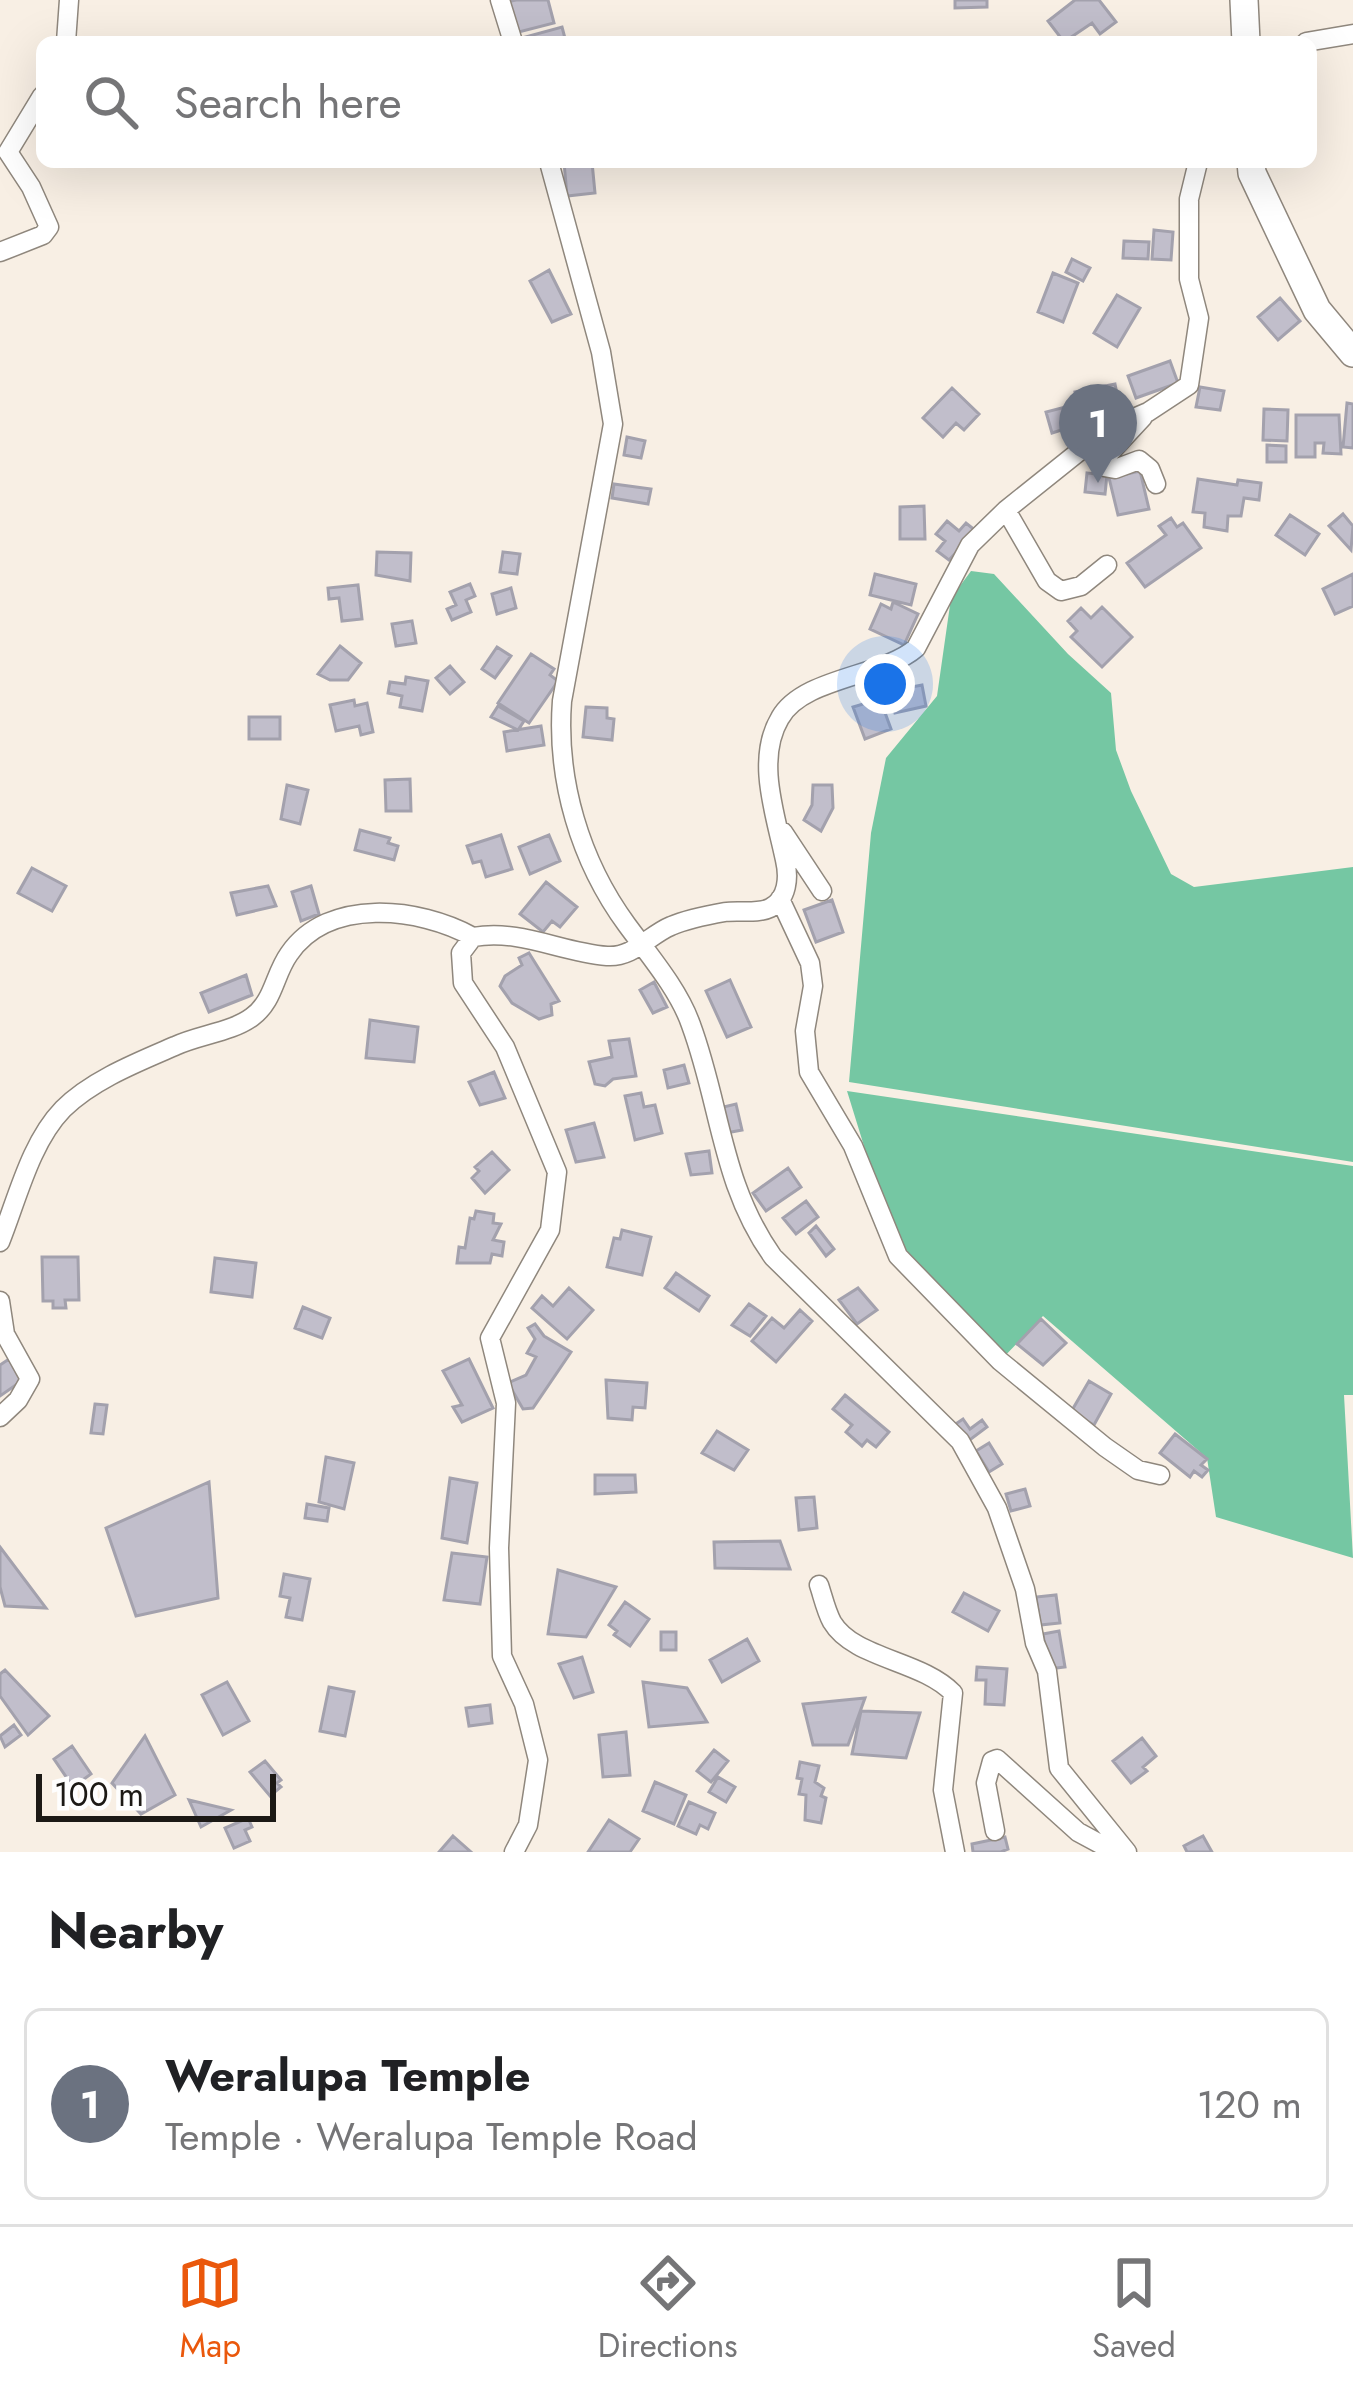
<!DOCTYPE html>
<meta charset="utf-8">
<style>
body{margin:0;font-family:Jost,sans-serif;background:#f2f2f2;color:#202124}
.scale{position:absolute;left:36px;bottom:30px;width:240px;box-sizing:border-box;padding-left:12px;border:6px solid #1c1915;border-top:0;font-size:33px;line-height:42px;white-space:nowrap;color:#1c1915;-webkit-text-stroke:9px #fefefe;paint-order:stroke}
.you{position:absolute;left:885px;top:684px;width:42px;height:42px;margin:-30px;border:9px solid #fff;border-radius:50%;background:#1a73e8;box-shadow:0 0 0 18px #1a73e833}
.badge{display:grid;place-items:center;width:78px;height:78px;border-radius:50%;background:#ea580c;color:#fff;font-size:39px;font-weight:700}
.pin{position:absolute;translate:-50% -99px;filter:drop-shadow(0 3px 6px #0008)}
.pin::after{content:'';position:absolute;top:63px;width:42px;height:36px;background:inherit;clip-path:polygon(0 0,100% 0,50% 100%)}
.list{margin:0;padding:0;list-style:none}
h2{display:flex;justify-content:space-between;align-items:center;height:156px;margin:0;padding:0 48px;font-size:51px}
h2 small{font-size:39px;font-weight:400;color:#757577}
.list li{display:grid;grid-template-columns:78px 1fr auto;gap:36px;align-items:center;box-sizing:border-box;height:192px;margin:0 24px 24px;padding:0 24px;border:3px solid #e0e0e0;border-radius:18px}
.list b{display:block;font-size:45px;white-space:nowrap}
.list p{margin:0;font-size:39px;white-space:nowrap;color:#757577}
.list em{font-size:39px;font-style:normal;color:#757577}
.icon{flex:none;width:66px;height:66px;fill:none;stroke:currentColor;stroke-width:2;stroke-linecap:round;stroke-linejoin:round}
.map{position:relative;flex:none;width:1353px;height:1852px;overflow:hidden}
.search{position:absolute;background:#fff;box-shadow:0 12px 48px #0002;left:36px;right:36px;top:36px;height:132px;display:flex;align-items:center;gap:30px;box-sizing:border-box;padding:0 42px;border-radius:18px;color:#757577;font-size:45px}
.sheet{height:372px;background:#fff}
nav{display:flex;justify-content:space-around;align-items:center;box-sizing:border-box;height:168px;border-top:3px solid #e0e0e0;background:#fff;font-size:33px;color:#757577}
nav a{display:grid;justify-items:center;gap:6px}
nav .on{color:#ea580c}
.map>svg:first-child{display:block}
</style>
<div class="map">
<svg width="1353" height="1852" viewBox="0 0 1353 1852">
<rect width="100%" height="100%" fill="#f8efe4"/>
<path fill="#75c7a3" d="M 971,571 L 994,574 L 1068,654 L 1111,693 L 1116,750 L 1131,791 L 1171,874 L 1194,887 L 1353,867 L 1353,1162 L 849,1082 L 871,833 L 886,758 L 937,696 L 951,598 Z
M 847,1091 L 1353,1166 L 1353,1395 L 1344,1395 L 1353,1558 L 1216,1517 L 1207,1458 L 1043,1316 L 1000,1361 L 898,1256 Z"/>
<path fill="#c1becb" stroke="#a3a1ad" stroke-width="3" d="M 516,0 L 548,0 L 554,23 L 515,33 L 507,2 Z
M 955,0 L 987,0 L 987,7 L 955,8 Z
M 1075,0 L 1099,0 L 1116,22 L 1100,34 L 1092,23 L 1064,42 L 1048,21 Z
M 562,27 L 566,42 L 519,42 L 518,39 Z
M 564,162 L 592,162 L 595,193 L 567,196 Z
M 1154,230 L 1173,232 L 1171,260 L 1152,259 Z
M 1124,241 L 1149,242 L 1148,259 L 1123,258 Z
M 1072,259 L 1090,268 L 1083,281 L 1066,272 Z
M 549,270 L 571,314 L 552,322 L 530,281 Z
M 1053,273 L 1078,283 L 1063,322 L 1038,312 Z
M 1117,295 L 1140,308 L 1117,347 L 1094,333 Z
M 1280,298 L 1300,321 L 1278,340 L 1258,317 Z
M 1170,361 L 1178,383 L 1136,398 L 1128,376 Z
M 1115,384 L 1120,409 L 1081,418 L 1075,392 Z
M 1200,387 L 1224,391 L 1220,410 L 1196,407 Z
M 952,388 L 979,414 L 964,430 L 956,423 L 943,437 L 923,418 Z
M 1347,403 L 1353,404 L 1353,448 L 1343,447 Z
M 1069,406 L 1074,426 L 1052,433 L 1046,412 Z
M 1264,409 L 1288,410 L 1287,441 L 1263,440 Z
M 1296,415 L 1339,415 L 1341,454 L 1323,453 L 1324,443 L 1315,443 L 1315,457 L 1296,457 Z
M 627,437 L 645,441 L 641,458 L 624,455 Z
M 1267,445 L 1286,446 L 1286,462 L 1267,462 Z
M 1140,471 L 1149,509 L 1118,515 L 1109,478 Z
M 1087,473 L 1107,475 L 1105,494 L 1085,492 Z
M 1198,479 L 1237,485 L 1238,480 L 1261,483 L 1259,500 L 1244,498 L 1241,516 L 1228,516 L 1227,531 L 1204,527 L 1205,513 L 1193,512 Z
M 614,484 L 651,489 L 648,504 L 612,498 Z
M 924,506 L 925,539 L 900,539 L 900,507 Z
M 1343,514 L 1353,526 L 1351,550 L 1329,526 Z
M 1290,515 L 1319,534 L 1305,555 L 1276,535 Z
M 1171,518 L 1177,527 L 1183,523 L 1201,548 L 1145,587 L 1127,563 L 1166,535 L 1159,526 Z
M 947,521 L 959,531 L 966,523 L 976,531 L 949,560 L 937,551 L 945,541 L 936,534 Z
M 377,552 L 411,553 L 410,581 L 376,575 Z
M 503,552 L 520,554 L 517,574 L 500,572 Z
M 875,574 L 916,584 L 911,605 L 870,595 Z
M 1353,574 L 1353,606 L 1335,614 L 1323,589 Z
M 470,584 L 475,596 L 466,600 L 471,612 L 452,620 L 447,609 L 456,605 L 450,592 Z
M 358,585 L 362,619 L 342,621 L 339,598 L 329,599 L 328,588 Z
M 511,588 L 516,608 L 497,614 L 492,594 Z
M 893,602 L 918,614 L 904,645 L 870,629 L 881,604 L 891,609 Z
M 1102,607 L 1132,637 L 1102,667 L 1071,637 L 1077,631 L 1068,621 L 1081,608 L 1091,618 Z
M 412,621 L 416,643 L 396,646 L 392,624 Z
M 340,646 L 361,663 L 348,680 L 330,680 L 318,674 Z
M 497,647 L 511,656 L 495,678 L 482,669 Z
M 531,654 L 554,669 L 550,675 L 558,681 L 529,723 L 498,703 Z
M 450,666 L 464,682 L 450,694 L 436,678 Z
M 406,677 L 428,681 L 422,711 L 400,707 L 402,696 L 388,693 L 390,682 L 405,684 Z
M 922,685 L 926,706 L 895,713 L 891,691 Z
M 880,699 L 891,729 L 865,739 L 853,707 Z
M 354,700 L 355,706 L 367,703 L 373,732 L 361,735 L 359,726 L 336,731 L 330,705 Z
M 498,706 L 524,721 L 518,730 L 491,717 Z
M 586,707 L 607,708 L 607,718 L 614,719 L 612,740 L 583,737 Z
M 249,717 L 280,717 L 280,739 L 249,739 Z
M 541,726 L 544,745 L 507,751 L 504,732 Z
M 410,779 L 411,811 L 386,811 L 385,780 Z
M 287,785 L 308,790 L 300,824 L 281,819 Z
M 813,785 L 832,785 L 833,808 L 821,831 L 804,820 L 812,805 Z
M 360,830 L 390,838 L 388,843 L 398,846 L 394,860 L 355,850 Z
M 501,835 L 512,869 L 486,877 L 481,861 L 473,863 L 467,846 Z
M 549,835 L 560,861 L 530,874 L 519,847 Z
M 32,868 L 66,886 L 52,911 L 18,893 Z
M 546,882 L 577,907 L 560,927 L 552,921 L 543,932 L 520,914 Z
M 268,886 L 276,906 L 237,915 L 231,893 Z
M 311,886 L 319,914 L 301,921 L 292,892 Z
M 832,900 L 843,932 L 816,942 L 804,910 Z
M 529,953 L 559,1001 L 551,1004 L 552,1015 L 539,1019 L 512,1003 L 500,986 L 505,976 L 522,965 L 519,958 Z
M 246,975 L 252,995 L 209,1012 L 201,993 Z
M 730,980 L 751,1027 L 727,1037 L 706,991 Z
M 654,982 L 667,1007 L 653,1013 L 640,990 Z
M 370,1020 L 418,1027 L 414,1062 L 366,1058 Z
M 629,1039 L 636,1076 L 613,1079 L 605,1086 L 595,1084 L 589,1062 L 612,1057 L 609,1041 Z
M 684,1065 L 689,1083 L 668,1088 L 664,1070 Z
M 494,1072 L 505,1098 L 480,1105 L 469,1082 Z
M 641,1093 L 644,1107 L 655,1105 L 662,1133 L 635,1140 L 625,1096 Z
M 736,1104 L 742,1130 L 726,1133 L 719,1108 Z
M 594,1123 L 604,1157 L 576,1162 L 566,1130 Z
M 709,1151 L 712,1173 L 691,1175 L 686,1154 Z
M 492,1152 L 509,1170 L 485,1193 L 472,1178 L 479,1171 L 475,1167 Z
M 788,1168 L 801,1187 L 766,1211 L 753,1193 Z
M 806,1201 L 818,1217 L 796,1234 L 783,1218 Z
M 476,1211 L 494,1214 L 493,1223 L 501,1224 L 493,1240 L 504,1242 L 502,1256 L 492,1254 L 490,1263 L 457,1263 L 459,1247 L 465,1248 L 470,1218 L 474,1219 Z
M 816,1226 L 834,1249 L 826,1256 L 809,1233 Z
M 622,1230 L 651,1237 L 642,1275 L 607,1267 L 614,1238 L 620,1239 Z
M 42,1257 L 78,1257 L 79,1300 L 65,1300 L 66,1308 L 53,1308 L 53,1301 L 43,1301 Z
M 215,1258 L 256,1263 L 252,1297 L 211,1292 Z
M 676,1273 L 709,1296 L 699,1311 L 665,1288 Z
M 569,1288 L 593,1310 L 567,1339 L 532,1308 L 542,1296 L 553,1306 Z
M 858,1288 L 877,1310 L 857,1324 L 839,1300 Z
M 749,1304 L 766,1316 L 750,1336 L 732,1325 Z
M 303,1307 L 330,1318 L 322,1338 L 295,1328 Z
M 800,1310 L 812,1321 L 776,1362 L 752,1341 L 772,1318 L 784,1328 Z
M 1041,1319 L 1066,1343 L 1043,1365 L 1017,1344 Z
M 535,1324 L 544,1336 L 571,1352 L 533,1408 L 523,1409 L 508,1383 L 526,1375 L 536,1357 L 527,1353 L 535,1339 L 528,1328 Z
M 9,1359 L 23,1380 L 0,1396 L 0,1365 Z
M 469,1359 L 493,1408 L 462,1422 L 453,1407 L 462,1405 L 443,1371 Z
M 606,1380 L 647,1383 L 645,1408 L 633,1407 L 632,1420 L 608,1418 Z
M 1089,1381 L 1111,1394 L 1094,1425 L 1071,1412 Z
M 845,1395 L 889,1432 L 876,1447 L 867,1440 L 862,1446 L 846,1432 L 852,1425 L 833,1409 Z
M 95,1404 L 107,1405 L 103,1434 L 91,1433 Z
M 963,1419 L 970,1429 L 982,1420 L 987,1427 L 967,1442 L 954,1425 Z
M 717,1431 L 748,1450 L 734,1470 L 702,1453 Z
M 1175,1434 L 1207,1459 L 1201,1465 L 1208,1470 L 1202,1477 L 1194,1471 L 1190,1477 L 1160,1453 Z
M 989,1443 L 1002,1464 L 989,1472 L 976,1451 Z
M 326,1457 L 354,1463 L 344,1509 L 319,1502 Z
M 595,1475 L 635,1475 L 636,1492 L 595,1494 Z
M 450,1478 L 477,1483 L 467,1543 L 442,1538 Z
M 209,1482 L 218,1598 L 136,1616 L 106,1528 Z
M 1025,1489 L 1030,1506 L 1011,1511 L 1006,1494 Z
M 814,1497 L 817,1528 L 799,1530 L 796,1498 Z
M 307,1504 L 329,1508 L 327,1521 L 305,1518 Z
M 780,1541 L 790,1569 L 715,1568 L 714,1542 Z
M 0,1547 L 46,1608 L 5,1606 L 0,1587 Z
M 452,1553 L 487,1557 L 480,1604 L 444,1600 Z
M 558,1570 L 616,1587 L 586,1637 L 548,1634 Z
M 284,1574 L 310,1579 L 302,1620 L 286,1617 L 290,1598 L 280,1596 Z
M 964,1593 L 999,1611 L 988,1631 L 953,1612 Z
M 1056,1595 L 1060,1623 L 1040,1625 L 1036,1597 Z
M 625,1602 L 649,1619 L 630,1646 L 614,1635 L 617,1631 L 609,1625 Z
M 1059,1631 L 1065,1667 L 1048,1669 L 1043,1634 Z
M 661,1632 L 676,1632 L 676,1650 L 661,1650 Z
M 747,1639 L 759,1661 L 722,1682 L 710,1660 Z
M 582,1657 L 593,1692 L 574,1698 L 559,1664 Z
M 977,1667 L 1007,1669 L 1004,1705 L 985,1704 L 986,1680 L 976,1680 Z
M 5,1670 L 49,1716 L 28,1735 L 0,1696 L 0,1674 Z
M 227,1682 L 249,1721 L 223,1735 L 202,1695 Z
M 643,1682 L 687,1688 L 707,1722 L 649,1727 Z
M 329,1687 L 354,1692 L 345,1736 L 320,1731 Z
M 865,1698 L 848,1745 L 813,1745 L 803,1704 Z
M 490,1705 L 492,1723 L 469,1726 L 466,1708 Z
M 861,1711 L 920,1713 L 906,1758 L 852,1754 Z
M 14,1725 L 21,1735 L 5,1747 L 0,1736 Z
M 626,1732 L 630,1775 L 603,1777 L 599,1735 Z
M 145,1736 L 175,1795 L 141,1814 L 112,1783 Z
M 1142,1738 L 1156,1756 L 1143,1767 L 1147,1771 L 1131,1783 L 1113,1761 Z
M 72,1746 L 91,1774 L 73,1787 L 54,1759 Z
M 714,1750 L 728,1761 L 711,1782 L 697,1771 Z
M 265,1761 L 281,1780 L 277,1783 L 281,1787 L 270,1796 L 250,1772 Z
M 800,1762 L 819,1766 L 815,1782 L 824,1788 L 821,1796 L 826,1798 L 821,1823 L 805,1820 L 806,1795 L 799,1794 L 802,1779 L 797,1778 Z
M 718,1777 L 735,1787 L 726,1802 L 709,1792 Z
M 655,1782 L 686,1795 L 674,1824 L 643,1811 Z
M 189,1800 L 231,1810 L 201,1827 Z
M 689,1802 L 715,1813 L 708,1829 L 700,1825 L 696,1834 L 678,1826 Z
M 248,1818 L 252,1827 L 245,1830 L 250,1841 L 234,1848 L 225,1828 Z
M 609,1820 L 639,1839 L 630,1852 L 588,1852 Z
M 453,1836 L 471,1852 L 439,1852 Z
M 1203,1836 L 1212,1852 L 1187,1852 L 1184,1846 Z
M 1005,1837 L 1008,1849 L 1001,1852 L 973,1852 L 972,1844 Z"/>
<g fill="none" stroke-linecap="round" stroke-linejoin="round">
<g stroke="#8f877d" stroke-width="21">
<path id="street" d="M 500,0 L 513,42
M 66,42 L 69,0
M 1306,42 L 1353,34
M 549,162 L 601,352 L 613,424 L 562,701 C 556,780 580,861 627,925 C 649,955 679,990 691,1025 C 721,1106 721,1184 773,1257 L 960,1441 L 997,1508 L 1025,1589 L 1035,1643 L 1047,1671 L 1059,1768 L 1127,1852
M 0,252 L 43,235 L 49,227 L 31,187 L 8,152 L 42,96
M 1143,417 L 1103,460 L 1104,467 L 1115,469 L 1139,460 L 1150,469 L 1156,484
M 1006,510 L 1047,581 L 1061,591 L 1081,586 L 1107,565
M 783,832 L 822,891
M 780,899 L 810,963 L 813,986 L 805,1031 L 809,1072 L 853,1146 L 898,1256 L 1000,1361 L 1105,1447 L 1138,1470 L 1160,1475
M 0,1242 C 17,1200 30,1143 63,1109 C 92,1080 138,1062 175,1046 C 198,1035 232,1032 252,1017 C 274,1001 274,975 289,954 C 328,897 419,907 473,937
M 0,1301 L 5,1334 L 30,1379 L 18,1400 L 0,1417
M 819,1585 C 823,1597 826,1611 832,1622 C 854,1659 921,1660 953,1693 L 943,1790 L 955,1852
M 995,1831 L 986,1783 L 992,1761 L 997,1759 L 1078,1832 L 1102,1845 L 1119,1843
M 514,1852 L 528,1825 L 538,1760 L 524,1704 L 502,1656 L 499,1548 L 506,1403 L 490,1338 L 550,1230 L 557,1172 L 505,1047 L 463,983 L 461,953 L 473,937 C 522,929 559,952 607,956 C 633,958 649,935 671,926 C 687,919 708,915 725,912 C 738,910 758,914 770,908 C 788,899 789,877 785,860 C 776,816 755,760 780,718 C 803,677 883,677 916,648 L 970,545 L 1006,510 L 1106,430 L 1148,412 L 1189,385 L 1199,318 L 1189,279 L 1189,199 L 1198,162"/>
</g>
<g stroke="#8f877d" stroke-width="30">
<path id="secondary" d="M 1244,0 L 1246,42
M 1251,162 L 1252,173 L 1317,310 L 1353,353"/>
</g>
<use href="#street" stroke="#fff" stroke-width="18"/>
<use href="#secondary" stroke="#fff" stroke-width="27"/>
</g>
</svg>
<div class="scale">100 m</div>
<div class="you"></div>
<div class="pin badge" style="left:1098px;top:483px;background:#6b7280">1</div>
<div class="search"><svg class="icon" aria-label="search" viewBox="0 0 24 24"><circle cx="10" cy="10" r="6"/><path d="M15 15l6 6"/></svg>Search here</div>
</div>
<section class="sheet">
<h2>Nearby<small></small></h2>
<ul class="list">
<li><span class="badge" style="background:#6b7280">1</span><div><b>Weralupa Temple</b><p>Temple · Weralupa Temple Road</p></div><em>120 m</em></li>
</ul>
</section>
<nav>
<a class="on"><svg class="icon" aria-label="map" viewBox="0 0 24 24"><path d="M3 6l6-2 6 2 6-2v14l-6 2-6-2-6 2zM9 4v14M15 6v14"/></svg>Map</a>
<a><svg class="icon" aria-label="directions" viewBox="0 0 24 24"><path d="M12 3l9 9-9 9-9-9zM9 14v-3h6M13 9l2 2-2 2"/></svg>Directions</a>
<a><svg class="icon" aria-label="saved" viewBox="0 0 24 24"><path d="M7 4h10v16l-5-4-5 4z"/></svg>Saved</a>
</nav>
